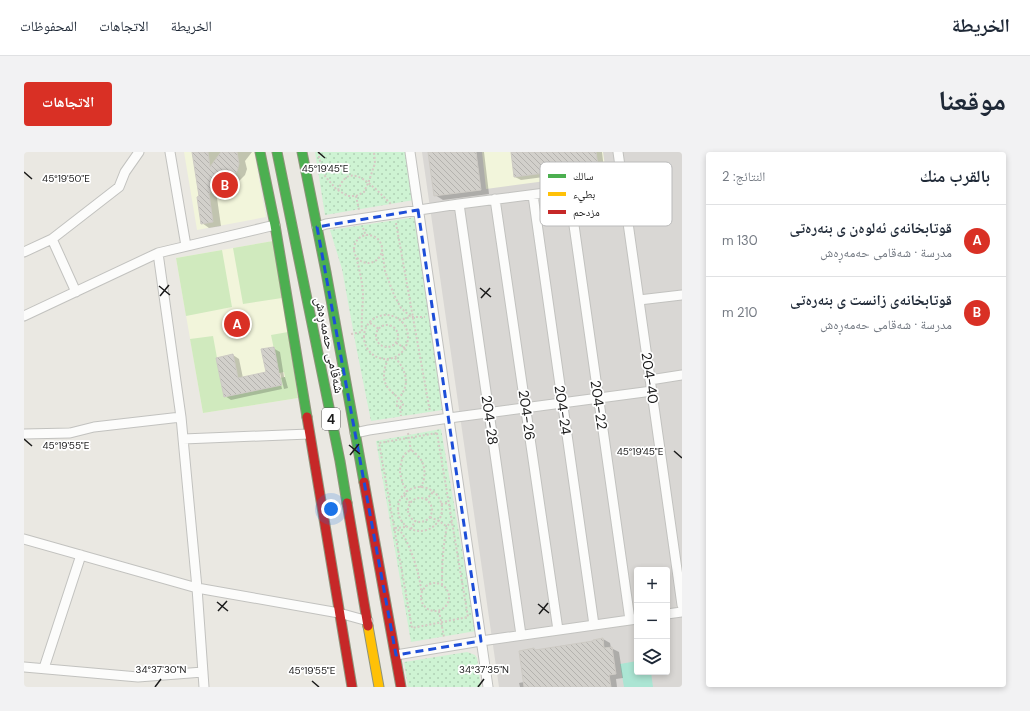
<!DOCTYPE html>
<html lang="ar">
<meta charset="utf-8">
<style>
body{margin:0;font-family:"DM Sans","Noto Naskh Arabic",sans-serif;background:#f2f2f3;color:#1f2937;direction:rtl}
.controls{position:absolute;right:12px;bottom:12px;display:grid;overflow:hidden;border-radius:4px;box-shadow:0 2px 6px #0003}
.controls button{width:36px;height:36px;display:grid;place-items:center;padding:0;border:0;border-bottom:1px solid #e0e1e3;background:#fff;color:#1f2937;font:20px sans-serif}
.you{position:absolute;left:307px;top:357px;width:14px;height:14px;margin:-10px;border:3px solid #fff;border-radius:50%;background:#1a73e8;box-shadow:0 0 0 6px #1a73e833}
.badge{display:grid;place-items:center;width:26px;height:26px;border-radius:50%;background:#d93025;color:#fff;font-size:13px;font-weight:700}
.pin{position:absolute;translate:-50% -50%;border:2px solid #fff;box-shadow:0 1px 4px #0006}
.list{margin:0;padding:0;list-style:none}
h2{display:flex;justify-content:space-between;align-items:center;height:52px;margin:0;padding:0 16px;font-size:17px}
h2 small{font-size:13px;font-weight:400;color:#747a83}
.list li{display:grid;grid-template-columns:26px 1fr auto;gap:12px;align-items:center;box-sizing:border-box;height:72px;padding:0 16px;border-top:1px solid #e0e1e3}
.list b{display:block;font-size:15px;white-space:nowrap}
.list p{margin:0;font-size:13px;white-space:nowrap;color:#747a83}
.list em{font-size:13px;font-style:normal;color:#747a83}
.icon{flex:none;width:22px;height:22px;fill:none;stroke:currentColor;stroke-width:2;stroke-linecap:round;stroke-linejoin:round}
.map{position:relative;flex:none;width:658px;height:535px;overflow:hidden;direction:ltr;border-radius:4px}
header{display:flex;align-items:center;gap:24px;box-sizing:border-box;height:56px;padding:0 20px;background:#fff;border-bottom:1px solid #e0e1e3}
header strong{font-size:19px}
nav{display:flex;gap:22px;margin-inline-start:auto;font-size:14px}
.intro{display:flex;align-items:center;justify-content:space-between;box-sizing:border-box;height:96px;padding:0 24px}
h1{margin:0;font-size:28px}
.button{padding:10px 18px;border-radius:4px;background:#d93025;color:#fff;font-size:14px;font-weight:700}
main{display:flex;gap:24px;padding:0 24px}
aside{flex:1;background:#fff;border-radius:4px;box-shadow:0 2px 6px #0003}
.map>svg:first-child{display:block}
</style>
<header>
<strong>الخريطة</strong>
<nav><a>الخريطة</a><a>الاتجاهات</a><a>المحفوظات</a></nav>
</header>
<div class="intro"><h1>موقعنا</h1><a class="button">الاتجاهات</a></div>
<main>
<aside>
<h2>بالقرب منك<small>النتائج: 2</small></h2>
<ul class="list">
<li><span class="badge">A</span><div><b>قوتابخانەی ئەلوەن ی بنەرەتی</b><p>مدرسة · شەقامی حەمەڕەش</p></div><em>130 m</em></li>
<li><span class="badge">B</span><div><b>قوتابخانەی زانست ی بنەرەتی</b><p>مدرسة · شەقامی حەمەڕەش</p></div><em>210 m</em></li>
</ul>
</aside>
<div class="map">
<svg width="658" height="535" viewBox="0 0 658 535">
<defs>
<pattern id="park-dots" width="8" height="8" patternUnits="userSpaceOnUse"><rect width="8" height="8" fill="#cef3d3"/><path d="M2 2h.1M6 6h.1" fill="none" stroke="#b0d0b5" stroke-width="1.8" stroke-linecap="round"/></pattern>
<pattern id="building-back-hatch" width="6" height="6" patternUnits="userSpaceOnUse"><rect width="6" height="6" fill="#d2d0cb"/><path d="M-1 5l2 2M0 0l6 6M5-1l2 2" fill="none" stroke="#b4b2ae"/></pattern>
</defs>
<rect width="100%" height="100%" fill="#eae8e2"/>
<path fill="#d9d7d4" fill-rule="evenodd" d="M 398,0 L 658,0 L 658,535 L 475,535 ZM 613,418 L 643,418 L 643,520 L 613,520 Z"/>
<path fill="#f2f5db" d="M 160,0 L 230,0 L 242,65 L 173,78 Z
M 458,0 L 579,0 L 582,21 L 462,37 Z
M 249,89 L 274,246 L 179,261 L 152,106 Z"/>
<path fill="url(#park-dots)" d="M 291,0 L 382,0 L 390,48 L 301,63 Z
M 392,65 L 418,258 L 347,269 L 332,194 L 318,117 L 306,78 Z
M 417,277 L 452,479 L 387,490 L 352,289 Z
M 443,500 L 451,503 L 453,506 L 457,535 L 384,535 L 380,510 Z"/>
<path fill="#d0eabe" d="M 249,89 L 258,146 L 219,152 L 209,96 Z
M 198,98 L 208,155 L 162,164 L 152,106 Z
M 264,180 L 274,246 L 179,261 L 166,187 L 189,184 L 200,244 L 258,233 L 256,226 L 261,225 L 260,220 L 255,221 L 247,183 Z"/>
<path fill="#abe5d3" d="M 613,509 L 613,520 L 627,520 L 629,535 L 600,535 L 596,512 Z"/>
<path fill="#0003" d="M 169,0 L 228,0 L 221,9 L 223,17 L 221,23 L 216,28 L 213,30 L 204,32 L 193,46 L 197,74 L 185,76 L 178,71 L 176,45 Z
M 405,0 L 460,0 L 465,42 L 419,48 L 411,43 Z
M 488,0 L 578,0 L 580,17 L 497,28 L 491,25 Z
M 249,196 L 256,200 L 260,225 L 261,225 L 264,236 L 260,237 L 256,221 L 254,221 L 258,237 L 207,248 L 201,244 L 209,203 L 215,207 L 219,226 L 243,221 Z
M 579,487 L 586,491 L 587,496 L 595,500 L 599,526 L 592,527 L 593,535 L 496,535 L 495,531 L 500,530 L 510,497 L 513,499 L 570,490 Z"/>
<path fill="url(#building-back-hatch)" stroke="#cdcac4" d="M 168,0 L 184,0 L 186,15 L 197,0 L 213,0 L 215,12 L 213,19 L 209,24 L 205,26 L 196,28 L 185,42 L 189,70 L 177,72 L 173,45 L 175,44 Z
M 404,0 L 452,0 L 457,38 L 410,44 Z
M 487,0 L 572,0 L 574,14 L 490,25 Z
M 250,195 L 255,221 L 258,233 L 200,245 L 192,206 L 209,202 L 214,226 L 242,220 L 237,197 Z
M 579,486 L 580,496 L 588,495 L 592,522 L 585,523 L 587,535 L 500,535 L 495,499 L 510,496 L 511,498 L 569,489 L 569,488 Z"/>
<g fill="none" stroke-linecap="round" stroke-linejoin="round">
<g stroke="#c2c2bf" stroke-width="11">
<path id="street" d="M 146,0 L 162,94
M 386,0 L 464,535
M 594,0 L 658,453
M 545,38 L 606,468
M 509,43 L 570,473
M 471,47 L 534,478
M 435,52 L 497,483
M 293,75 L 302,72 L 435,52 L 598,31
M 28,87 L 95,35 L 101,20 L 115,0
M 0,100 L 28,87 L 52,140
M 134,101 L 157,265 L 173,436 L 180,535
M 615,148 L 658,143
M 0,164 L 134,101 L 251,73
M 626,228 L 658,223
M 331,281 L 345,278 L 425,266 L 628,239
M 0,282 L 46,281 L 70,275 L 157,265
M 159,287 L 285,282
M 0,387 L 173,436 L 315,461 L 344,469
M 643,462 L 658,460
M 372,503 L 457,489 L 613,467
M 0,515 L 114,525 L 179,520
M 20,516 L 57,403"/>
</g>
<g stroke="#8f937a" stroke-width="11">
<path id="fast" d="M 236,0 L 251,73 L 283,265
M 253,0 L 316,309 L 323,351
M 278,0 L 302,120 L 340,330"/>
</g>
<g stroke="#8f937a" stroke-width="11">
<path id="slow" d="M 344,474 L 355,535"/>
</g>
<g stroke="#8f937a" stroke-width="11">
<path id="jam" d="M 283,265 L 328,535
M 340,330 L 377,535
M 323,351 L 344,474"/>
</g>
<path stroke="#d6c8c4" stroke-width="2" stroke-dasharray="2 2" stroke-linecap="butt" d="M 295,0 L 295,6 L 301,24 L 312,37 L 324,44 L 332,44 L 340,40 L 345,29 L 351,11 L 350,0
M 314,38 C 316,34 318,28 323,25 C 336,17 358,44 367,52
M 332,44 L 335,58
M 372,71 L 406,260
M 339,76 L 342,84
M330 97a14 14 0 1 1 28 0a14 14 0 1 1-28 0Z
M 358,98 L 361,119 L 370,143 L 377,156 L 387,165 L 401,165
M340 185a22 22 0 1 1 44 0a22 22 0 1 1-44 0Z
M 375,168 L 387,165
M 346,171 L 355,177
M352 184a11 11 0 1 1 22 0a11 11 0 1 1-22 0Z
M 327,182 L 338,180 C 337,167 339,154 339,141 C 338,128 335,116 332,104
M 372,191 L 381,196
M 364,207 C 359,219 357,231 368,240 C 372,244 376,247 379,252 L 378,255 L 373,254 C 372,247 376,246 379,240 C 386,228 379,213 370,205
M 376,255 L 377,264
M 384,281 L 387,299
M 413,281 L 444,465 L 388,476 L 355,291 Z
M374 357a22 22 0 1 1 44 0a22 22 0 1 1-44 0Z
M 383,340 C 382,337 380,334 379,332 C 378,328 376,323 376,319 C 376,313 379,298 387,299 C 390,299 390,301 392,302 C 402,310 403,326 396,336
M 380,343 L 386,351
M384 358a12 12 0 1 1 24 0a12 12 0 1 1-24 0Z
M 402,348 L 409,340
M 417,352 L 425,351
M 406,365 L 415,369 L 422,374
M 370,376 C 372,377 374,378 376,379 C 385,388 397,426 397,439
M 371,376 L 382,375
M 387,377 L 391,369
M397 445a14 14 0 1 1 28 0a14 14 0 1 1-28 0Z
M 418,433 C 418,412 419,394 423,374 L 428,370
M 415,459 L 420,485"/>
<use href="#street" stroke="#fcfcfb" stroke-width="9"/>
<use href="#fast" stroke="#4caf50" stroke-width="9"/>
<use href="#slow" stroke="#ffc107" stroke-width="9"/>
<use href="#jam" stroke="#c62828" stroke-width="9"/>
</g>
<path fill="none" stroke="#1d4ed8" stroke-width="3" stroke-dasharray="8 5" stroke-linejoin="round" d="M 394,58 L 457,489 L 372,503 L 293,75 Z"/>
<path fill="none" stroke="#1b1b1b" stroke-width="1.5" d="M 294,0 L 301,6M 0,20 L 8,27M 135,134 L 146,143M 456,136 L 467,145M 136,144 L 145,133M 457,146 L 466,136M 0,287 L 8,294M 325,293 L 336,302M 650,299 L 658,306M 326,303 L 335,292M 193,450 L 204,459M 514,452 L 525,461M 194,459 L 203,449M 515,462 L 524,451M 288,529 L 295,535M 131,535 L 137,527M 454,535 L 460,527"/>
<g text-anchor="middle" stroke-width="3.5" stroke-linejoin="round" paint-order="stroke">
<rect fill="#fff" stroke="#5f5f5f" stroke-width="1" x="298" y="256" width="18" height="22" rx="3"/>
<g font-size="13" font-weight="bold" fill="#1b1b1b">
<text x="307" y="272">4</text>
</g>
<g font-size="14" fill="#1b1b1b" stroke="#fff">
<text transform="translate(306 193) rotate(78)" y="5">شەقامی حەمەڕەش</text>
<text transform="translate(626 226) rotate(82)" y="5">204-40</text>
<text transform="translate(575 253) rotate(82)" y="5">204-22</text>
<text transform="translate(539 258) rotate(82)" y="5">204-24</text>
<text transform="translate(503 263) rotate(82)" y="5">204-26</text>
<text transform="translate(466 268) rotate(82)" y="5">204-28</text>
</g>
</g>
<rect x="516" y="10" width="132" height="64" rx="6" fill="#fff" stroke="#bbb" stroke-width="1"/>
<rect x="524" y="22" width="18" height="4" fill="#4caf50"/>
<rect x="524" y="40" width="18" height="4" fill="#ffc107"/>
<rect x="524" y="58" width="18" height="4" fill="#c62828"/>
<g font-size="11" fill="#1b1b1b">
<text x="549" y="28">سالك</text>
<text x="549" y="46">بطيء</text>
<text x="549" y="64">مزدحم</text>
</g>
<g font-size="10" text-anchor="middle" fill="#1b1b1b" stroke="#fff" stroke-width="3.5" stroke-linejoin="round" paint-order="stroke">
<text x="301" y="20">45°19'45"E</text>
<text x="42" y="30">45°19'50"E</text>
<text x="42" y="297">45°19'55"E</text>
<text x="616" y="303">45°19'45"E</text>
<text x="137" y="521">34°37'30"N</text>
<text x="460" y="521">34°37'35"N</text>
<text x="288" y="522">45°19'55"E</text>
</g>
</svg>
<div class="controls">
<button>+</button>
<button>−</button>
<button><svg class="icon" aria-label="layers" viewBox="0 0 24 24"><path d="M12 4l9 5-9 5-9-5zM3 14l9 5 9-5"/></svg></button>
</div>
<div class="you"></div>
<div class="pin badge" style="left:213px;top:172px">A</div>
<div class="pin badge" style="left:201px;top:33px">B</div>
</div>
</main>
